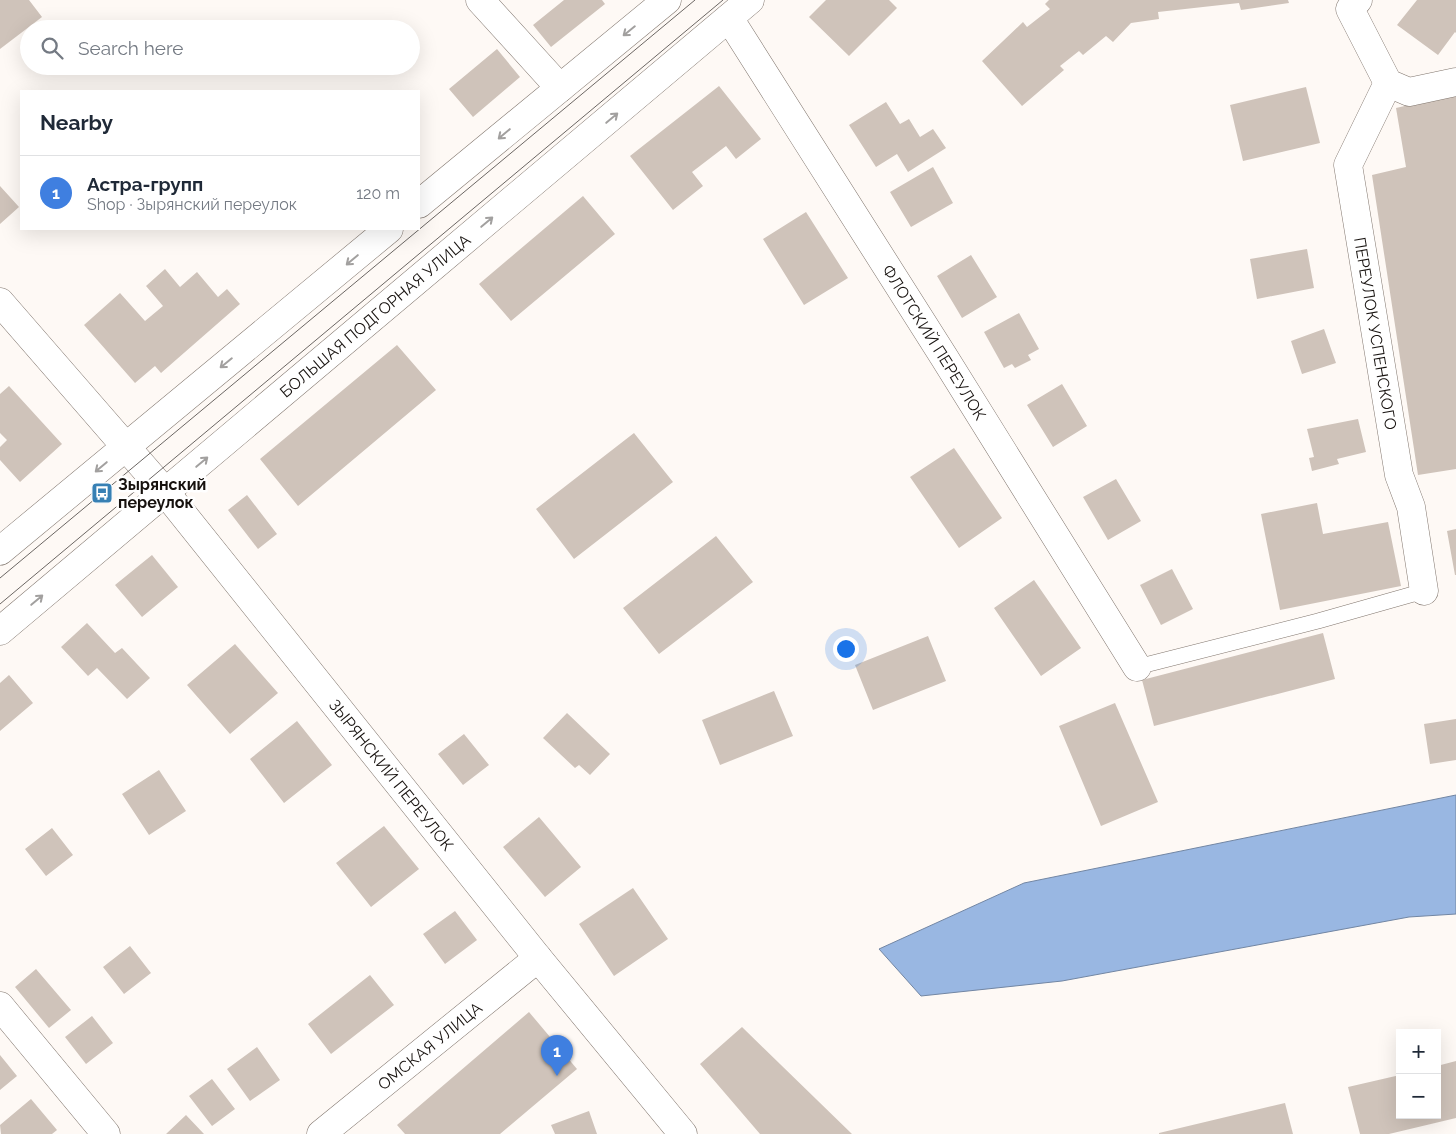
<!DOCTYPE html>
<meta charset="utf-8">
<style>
body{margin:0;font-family:Raleway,sans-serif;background:#f2f2f3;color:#1f2937}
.controls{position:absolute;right:15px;bottom:15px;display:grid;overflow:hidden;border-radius:0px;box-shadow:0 5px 20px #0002}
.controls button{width:45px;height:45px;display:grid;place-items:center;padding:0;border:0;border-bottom:1px solid #e0e1e3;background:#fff;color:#1f2937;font:25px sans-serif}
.you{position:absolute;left:845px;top:648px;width:18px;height:18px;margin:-12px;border:4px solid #fff;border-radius:50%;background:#1a73e8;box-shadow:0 0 0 8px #1a73e833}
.badge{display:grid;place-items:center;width:32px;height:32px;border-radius:50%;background:#3780b4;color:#fff;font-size:16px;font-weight:700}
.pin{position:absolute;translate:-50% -41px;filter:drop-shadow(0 1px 2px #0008)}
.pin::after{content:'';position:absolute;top:26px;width:18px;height:15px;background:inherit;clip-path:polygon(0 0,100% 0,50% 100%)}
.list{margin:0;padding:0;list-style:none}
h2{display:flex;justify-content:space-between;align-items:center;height:65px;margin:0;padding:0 20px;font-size:21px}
h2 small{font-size:16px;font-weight:400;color:#747a83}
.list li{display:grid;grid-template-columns:32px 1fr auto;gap:15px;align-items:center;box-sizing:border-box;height:75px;padding:0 20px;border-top:1px solid #e0e1e3}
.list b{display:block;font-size:19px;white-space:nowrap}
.list p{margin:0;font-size:16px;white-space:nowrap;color:#747a83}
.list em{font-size:16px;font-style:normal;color:#747a83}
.icon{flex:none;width:28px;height:28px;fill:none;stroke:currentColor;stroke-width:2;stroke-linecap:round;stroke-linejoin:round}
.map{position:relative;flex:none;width:1456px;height:1134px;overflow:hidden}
.search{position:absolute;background:#fff;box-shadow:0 5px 20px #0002;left:20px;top:20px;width:400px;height:55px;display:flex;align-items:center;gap:12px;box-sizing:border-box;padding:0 18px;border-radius:28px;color:#747a83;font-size:19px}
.panel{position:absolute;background:#fff;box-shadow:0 5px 20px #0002;left:20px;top:90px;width:400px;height:140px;border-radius:0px}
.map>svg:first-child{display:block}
</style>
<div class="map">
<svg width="1456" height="1134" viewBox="0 0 1456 1134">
<rect width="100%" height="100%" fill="#fef9f5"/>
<path fill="#99b7e2" stroke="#7286a3" d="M 1456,795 L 1456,914 L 1409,917 L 1062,981 L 921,996 L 879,949 L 1024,883 Z"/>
<path fill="#cfc3ba" d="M 0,0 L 29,0 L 42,17 L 0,49 Z
M 564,0 L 602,0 L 605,4 L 551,47 L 533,25 Z
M 826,0 L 889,0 L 897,8 L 849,56 L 809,17 Z
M 1049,0 L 1288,0 L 1289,3 L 1241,10 L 1239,3 L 1158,12 L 1159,19 L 1131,23 L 1113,42 L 1106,36 L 1083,55 L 1079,51 L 1060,66 L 1064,70 L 1022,106 L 982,61 L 1023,22 L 1027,27 L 1050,9 L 1045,4 Z
M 1417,0 L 1456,0 L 1456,33 L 1455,32 L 1438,55 L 1397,25 Z
M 497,49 L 520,77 L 473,117 L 449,89 Z
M 719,86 L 761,139 L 736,159 L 726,146 L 692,172 L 703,186 L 673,210 L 630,156 Z
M 1306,87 L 1320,143 L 1243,161 L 1230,105 Z
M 1456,94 L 1456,469 L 1418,475 L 1372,175 L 1406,167 L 1396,108 Z
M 886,102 L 900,124 L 909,119 L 920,137 L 933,129 L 946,148 L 908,172 L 897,154 L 876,167 L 849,125 Z
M 933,167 L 953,203 L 911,227 L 890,192 Z
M 0,186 L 19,207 L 0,224 Z
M 583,196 L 615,234 L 511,321 L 479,284 Z
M 806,212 L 848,278 L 804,305 L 763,239 Z
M 1307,249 L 1314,288 L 1257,299 L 1250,259 Z
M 971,255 L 997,297 L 962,318 L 937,276 Z
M 165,269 L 180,287 L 197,272 L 218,297 L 227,289 L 240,304 L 161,373 L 155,366 L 135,383 L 84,325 L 120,293 L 145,321 L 163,306 L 146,286 Z
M 1019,313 L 1039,349 L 1028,355 L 1031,360 L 1015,368 L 1012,364 L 1004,368 L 984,332 Z
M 1324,329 L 1336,363 L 1302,374 L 1291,341 Z
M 397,345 L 436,390 L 298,506 L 260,459 Z
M 1062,384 L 1087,426 L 1053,447 L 1027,405 Z
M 9,386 L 62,444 L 20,482 L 0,460 L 0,447 L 7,440 L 0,433 L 0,394 Z
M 1358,419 L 1366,452 L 1337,459 L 1339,464 L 1312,471 L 1309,458 L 1314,457 L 1307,429 Z
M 634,433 L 673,482 L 574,559 L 536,509 Z
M 954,448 L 1002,518 L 959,548 L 910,477 Z
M 1116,479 L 1141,521 L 1108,540 L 1083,497 Z
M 247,495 L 277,534 L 258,549 L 228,510 Z
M 1317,503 L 1323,534 L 1388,522 L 1401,586 L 1280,610 L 1261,514 Z
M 1456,529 L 1456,575 L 1455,575 L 1447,531 Z
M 716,536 L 753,582 L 659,654 L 623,608 Z
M 152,555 L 178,587 L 142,617 L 115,585 Z
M 1172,569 L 1193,609 L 1161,625 L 1140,585 Z
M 1034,580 L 1081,648 L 1041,676 L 994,608 Z
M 87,623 L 115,653 L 122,648 L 150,678 L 127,699 L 97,668 L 88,676 L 61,647 Z
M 1323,633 L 1335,679 L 1154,726 L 1142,680 Z
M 928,636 L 946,681 L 873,710 L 855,665 Z
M 235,644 L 278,693 L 230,734 L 187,685 Z
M 9,675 L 33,703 L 0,731 L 0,683 Z
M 774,691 L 793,736 L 720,765 L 702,720 Z
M 1115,703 L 1158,802 L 1101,826 L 1059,726 Z
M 567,713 L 610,754 L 590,775 L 579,765 L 575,768 L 543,738 Z
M 1456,719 L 1456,760 L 1430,764 L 1424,724 Z
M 297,721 L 332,765 L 284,803 L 250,759 Z
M 464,734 L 489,765 L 463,785 L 438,754 Z
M 159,770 L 186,811 L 149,835 L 122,794 Z
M 539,817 L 581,867 L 545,897 L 503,847 Z
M 384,826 L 419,869 L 371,907 L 336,863 Z
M 52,828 L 73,855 L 46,876 L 25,849 Z
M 633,888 L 668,939 L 614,976 L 579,924 Z
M 455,911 L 477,940 L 445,964 L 423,934 Z
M 130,946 L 151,973 L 124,994 L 103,967 Z
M 36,969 L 71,1010 L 49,1028 L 15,987 Z
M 370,975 L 394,1005 L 331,1054 L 308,1024 Z
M 529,1012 L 577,1069 L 500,1134 L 405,1134 L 397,1125 Z
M 92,1016 L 113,1043 L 86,1064 L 65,1037 Z
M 742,1027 L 852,1134 L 760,1134 L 700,1064 Z
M 257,1047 L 280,1080 L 250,1101 L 227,1069 Z
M 0,1055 L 17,1076 L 0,1090 Z
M 1456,1061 L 1456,1118 L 1389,1134 L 1360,1134 L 1348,1087 L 1400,1075 L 1400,1115 L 1437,1115 L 1437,1066 Z
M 212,1079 L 235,1109 L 212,1126 L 189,1096 Z
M 31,1099 L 57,1130 L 52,1134 L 1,1134 L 0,1125 Z
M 1285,1103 L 1293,1134 L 1159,1134 L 1159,1133 Z
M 589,1111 L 597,1134 L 555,1134 L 551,1125 Z
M 186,1115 L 204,1134 L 166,1134 Z"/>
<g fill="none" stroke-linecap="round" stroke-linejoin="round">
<g stroke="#81766e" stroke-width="16">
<path id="service" d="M 1137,667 L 1318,621 L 1424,591"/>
</g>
<g stroke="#81766e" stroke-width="29">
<g id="minor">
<path d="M 480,0 L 560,88"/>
<path d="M 1358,0 L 1350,9 L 1388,83 L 1409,92 L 1456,82"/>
<path id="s1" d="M 729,18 L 944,357 L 1137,667"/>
<path id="s2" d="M 1388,83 L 1348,165 L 1399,475 L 1411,507 L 1424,591"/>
<path id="s3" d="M 0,302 L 166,493 L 538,958 L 683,1134"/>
<path d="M 0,1006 L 106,1134"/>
<path id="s4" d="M 321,1134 L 538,958"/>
</g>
</g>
<g stroke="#81766e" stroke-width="29">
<g id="secondary">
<path d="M 419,204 L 667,0"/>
<path d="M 0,551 L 389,229"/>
<path id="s5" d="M 0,631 L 750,0"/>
</g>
</g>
<use href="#service" stroke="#fff" stroke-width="15"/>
<use href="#minor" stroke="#fff" stroke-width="28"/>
<use href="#secondary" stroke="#fff" stroke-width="28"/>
<path stroke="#6b6663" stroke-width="1" d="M 0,578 L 695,0
M 0,604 L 723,0"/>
</g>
<defs><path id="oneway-shaft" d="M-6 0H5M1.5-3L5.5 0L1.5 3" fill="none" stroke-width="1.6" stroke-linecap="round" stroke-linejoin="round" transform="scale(1.25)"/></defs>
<g stroke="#a2a09f">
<use href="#oneway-shaft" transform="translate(629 31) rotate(141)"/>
<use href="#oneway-shaft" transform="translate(612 118) rotate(-40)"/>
<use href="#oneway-shaft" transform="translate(504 134) rotate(140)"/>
<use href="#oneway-shaft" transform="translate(487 222) rotate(-40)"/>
<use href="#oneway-shaft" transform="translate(352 260) rotate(140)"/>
<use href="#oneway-shaft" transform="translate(226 363) rotate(141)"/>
<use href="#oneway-shaft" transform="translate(202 462) rotate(-40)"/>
<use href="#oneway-shaft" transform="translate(101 467) rotate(140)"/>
<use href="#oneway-shaft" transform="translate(37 600) rotate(-40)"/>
</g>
<defs>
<g id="bus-square" transform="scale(1.125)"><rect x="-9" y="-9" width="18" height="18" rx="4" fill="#3780b4" stroke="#fff"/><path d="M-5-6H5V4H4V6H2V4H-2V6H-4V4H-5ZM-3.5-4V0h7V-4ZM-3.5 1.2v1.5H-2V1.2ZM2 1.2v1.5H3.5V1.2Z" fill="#fff"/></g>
</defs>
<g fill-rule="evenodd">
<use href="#bus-square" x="102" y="493"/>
</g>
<g text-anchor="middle" stroke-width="5" stroke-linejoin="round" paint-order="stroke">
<g font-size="16" fill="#17120f" stroke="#fff">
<text dy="6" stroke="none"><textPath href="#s5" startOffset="490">БОЛЬШАЯ ПОДГОРНАЯ УЛИЦА</textPath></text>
<text dy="6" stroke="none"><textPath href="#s2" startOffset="262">ПЕРЕУЛОК УСПЕНСКОГО</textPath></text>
<text dy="6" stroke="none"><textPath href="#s1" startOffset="384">ФЛОТСКИЙ ПЕРЕУЛОК</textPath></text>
<text dy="6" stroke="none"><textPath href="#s3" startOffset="614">ЗЫРЯНСКИЙ ПЕРЕУЛОК</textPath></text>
<text dy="6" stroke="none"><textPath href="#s4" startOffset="140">ОМСКАЯ УЛИЦА</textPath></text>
</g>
<g font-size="16" font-weight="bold" fill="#17120f" stroke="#fff" text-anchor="start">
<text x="118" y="490">Зырянский<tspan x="118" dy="18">переулок</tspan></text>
</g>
</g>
</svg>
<div class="controls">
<button>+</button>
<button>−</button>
</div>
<div class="you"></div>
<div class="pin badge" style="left:557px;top:1076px;background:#3f7fe0">1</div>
<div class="search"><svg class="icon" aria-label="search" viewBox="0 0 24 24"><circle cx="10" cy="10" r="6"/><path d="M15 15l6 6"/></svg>Search here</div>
<section class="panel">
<h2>Nearby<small></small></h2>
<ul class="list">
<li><span class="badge" style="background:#3f7fe0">1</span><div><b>Астра-групп</b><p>Shop · Зырянский переулок</p></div><em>120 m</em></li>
</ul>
</section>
</div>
